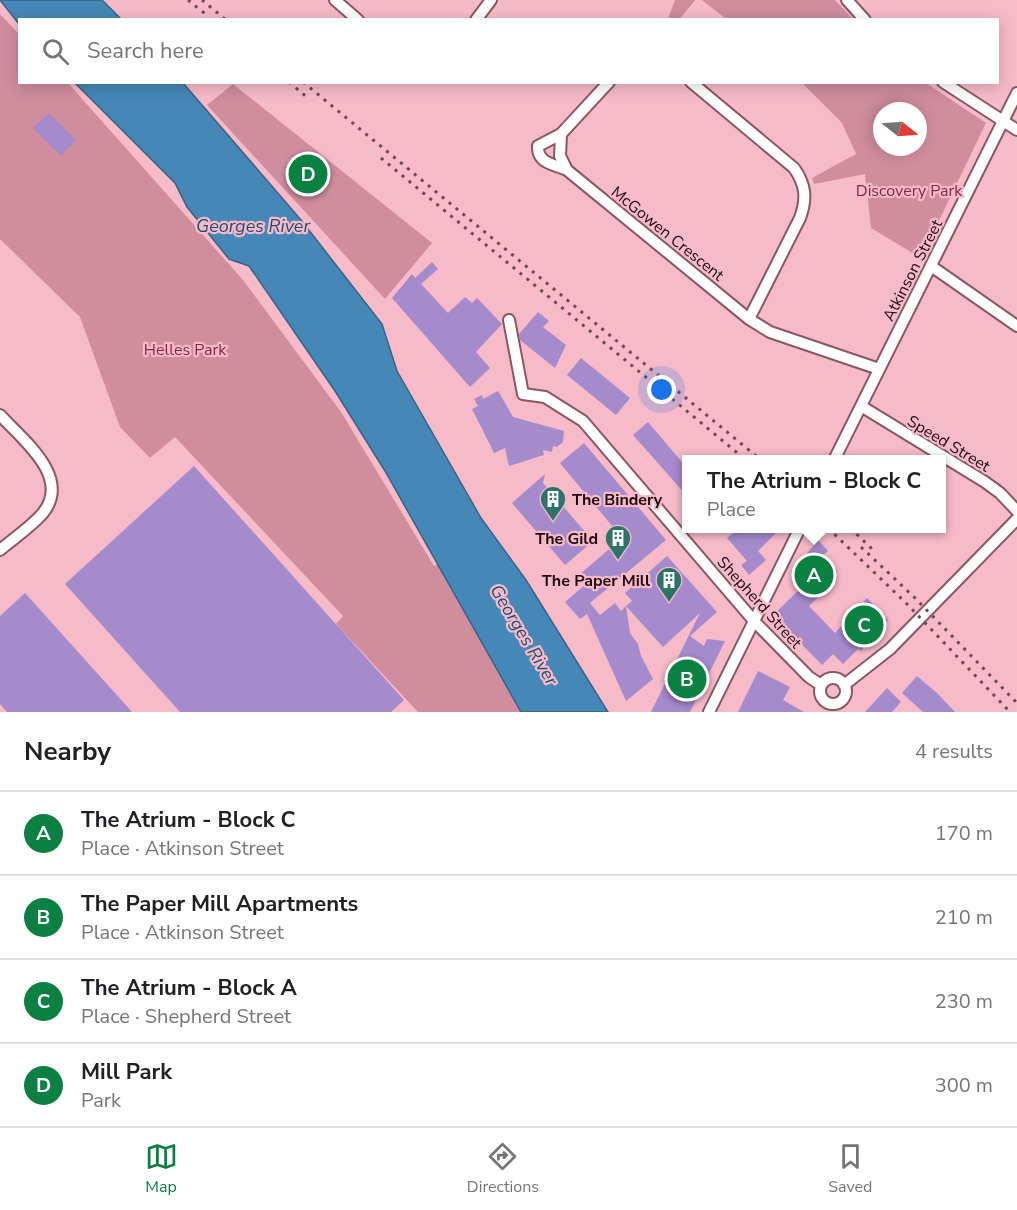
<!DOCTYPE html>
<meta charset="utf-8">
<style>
body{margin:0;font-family:"Nunito Sans",sans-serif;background:#f6f6f6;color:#202124}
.compass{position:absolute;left:873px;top:102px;width:54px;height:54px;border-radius:50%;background:#fff;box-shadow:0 3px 15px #0003;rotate:107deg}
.you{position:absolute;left:662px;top:390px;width:21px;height:21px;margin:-15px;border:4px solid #fff;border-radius:50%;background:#1a73e8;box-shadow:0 0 0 9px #1a73e833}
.badge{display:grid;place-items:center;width:39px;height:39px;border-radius:50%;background:#0b8043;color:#fff;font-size:20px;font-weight:700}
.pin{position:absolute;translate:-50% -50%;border:3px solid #fff;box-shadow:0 2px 6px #0006}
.popup{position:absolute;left:682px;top:455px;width:264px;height:78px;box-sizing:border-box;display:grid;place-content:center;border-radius:0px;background:#fff;filter:drop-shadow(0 2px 4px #0005);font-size:20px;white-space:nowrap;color:#757577}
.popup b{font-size:22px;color:#202124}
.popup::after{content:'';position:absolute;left:50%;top:100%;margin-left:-12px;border:12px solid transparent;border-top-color:#fff}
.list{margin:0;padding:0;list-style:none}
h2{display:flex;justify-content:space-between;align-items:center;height:78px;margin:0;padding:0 24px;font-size:26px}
h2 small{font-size:20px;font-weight:400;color:#757577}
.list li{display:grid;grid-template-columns:39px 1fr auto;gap:18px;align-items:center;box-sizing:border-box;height:84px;padding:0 24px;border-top:2px solid #e0e0e0}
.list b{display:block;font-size:22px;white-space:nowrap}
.list p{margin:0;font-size:20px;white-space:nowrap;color:#757577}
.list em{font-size:20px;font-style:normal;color:#757577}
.icon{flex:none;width:33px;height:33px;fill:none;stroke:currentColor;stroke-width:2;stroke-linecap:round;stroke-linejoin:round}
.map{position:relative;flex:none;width:1017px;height:712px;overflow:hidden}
.search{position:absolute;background:#fff;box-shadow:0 3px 15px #0003;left:18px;right:18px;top:18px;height:66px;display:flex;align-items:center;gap:15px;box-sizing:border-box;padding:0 21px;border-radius:0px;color:#757577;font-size:22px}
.sheet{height:414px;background:#fff}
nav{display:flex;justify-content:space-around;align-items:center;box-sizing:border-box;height:84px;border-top:2px solid #e0e0e0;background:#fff;font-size:16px;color:#757577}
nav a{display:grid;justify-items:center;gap:3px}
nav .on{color:#0b8043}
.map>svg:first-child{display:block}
</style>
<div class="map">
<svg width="1017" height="712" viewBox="0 0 1017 712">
<rect width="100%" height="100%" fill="#f7bac9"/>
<path fill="#d08d9e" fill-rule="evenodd" d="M 675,0 L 695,0 L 680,19 L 668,19 Z
M 702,0 L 835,0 L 853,19 L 726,19 Z
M 0,14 L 19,34 L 20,82 L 68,83 L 243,280 L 341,412 L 434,566 L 438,564 L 521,712 L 418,712 L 336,624 L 343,616 L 175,437 L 150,458 L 120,427 L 80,317 L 0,239 Z
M 802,83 L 926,83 L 986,123 L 921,258 L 871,228 L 865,174 L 814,184 L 812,178 L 856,154 L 842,123 ZM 882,111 L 918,111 L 918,147 L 882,147 Z
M 233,84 L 432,243 L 385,299 L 207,105 Z"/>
<path fill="#4587b7" stroke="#396285" stroke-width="1.5" d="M 0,0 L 102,0 L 121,19 L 20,20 L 19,24 Z
M 75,83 L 183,83 L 301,220 L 382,324 L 397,371 L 481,518 L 526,580 L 608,712 L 521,712 L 385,471 L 335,391 L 249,266 L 229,259 L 187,207 L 175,183 Z"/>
<path fill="#a58acc" d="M 49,113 L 76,140 L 61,156 L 33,128 Z
M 432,262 L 438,269 L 421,284 L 448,313 L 465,297 L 472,303 L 477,298 L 502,324 L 476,352 L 490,368 L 470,387 L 392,298 L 412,274 L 415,278 Z
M 538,312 L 549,321 L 543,327 L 566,345 L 555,368 L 520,340 L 519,334 Z
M 581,358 L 630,398 L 616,415 L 567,375 Z
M 498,391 L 513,417 L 564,431 L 563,442 L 557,447 L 553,446 L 552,452 L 543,450 L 544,455 L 509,466 L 505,448 L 494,453 L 472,409 L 478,406 L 474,399 L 482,395 L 483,399 Z
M 648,422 L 687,468 L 687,496 L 633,435 Z
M 584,443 L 666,540 L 590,603 L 600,615 L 615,603 L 621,611 L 626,606 L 630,633 L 638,644 L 641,656 L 653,679 L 626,701 L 587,614 L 580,619 L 565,602 L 586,584 L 579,575 L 622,538 L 560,463 Z
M 194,466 L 404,700 L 391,712 L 180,712 L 65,584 Z
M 545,474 L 543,483 L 593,541 L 565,565 L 512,503 Z
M 739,528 L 781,528 L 758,551 L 766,560 L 749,575 L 741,565 L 747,561 L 727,538 Z
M 818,540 L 828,551 L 823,555 L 837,570 L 826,580 L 831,585 L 809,606 L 835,633 L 867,598 L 888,620 L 861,651 L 858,649 L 843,664 L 833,654 L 822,665 L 773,615 L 800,589 L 792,580 L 802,570 L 800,562 Z
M 667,556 L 717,612 L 690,636 L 704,646 L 707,639 L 725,641 L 690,712 L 651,712 L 700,613 L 663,647 L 626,606 L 632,601 L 625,593 Z
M 25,593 L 132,712 L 7,712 L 0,704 L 0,616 Z
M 758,671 L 790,687 L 783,700 L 804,712 L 738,712 Z
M 917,676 L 937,693 L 955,712 L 923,712 L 902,693 Z
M 887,688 L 901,702 L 892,712 L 865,712 Z"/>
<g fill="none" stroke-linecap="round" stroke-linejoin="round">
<g stroke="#8b5664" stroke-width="14">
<path id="street" d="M 335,0 L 358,20
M 847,0 L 865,20
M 476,20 L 491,0
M 609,82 L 561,134 L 560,156 L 567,170 L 749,319 L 770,332 L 879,369
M 691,82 L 794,168 C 806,185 807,199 800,218 L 749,319
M 943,82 L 1017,130
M 561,134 L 538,146 C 537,163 553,164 567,170
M 931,266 L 1017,326
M 509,320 L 523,394 L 545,397 L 583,421 L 754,621 L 809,677 L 821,685
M 861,406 L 985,482 L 1000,493 L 1017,511
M 0,415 C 22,439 72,477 43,513 C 31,527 14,538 0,550
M 834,460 L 1017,93
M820 691a13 13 0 1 1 26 0a13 13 0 1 1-26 0Z
M 844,685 L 890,649 L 1017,519
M 709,712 L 800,528"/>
</g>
<use href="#street" stroke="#fff" stroke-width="10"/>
<path stroke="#6c4953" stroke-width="3" stroke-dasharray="3 6" stroke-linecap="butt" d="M 188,0 L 208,16
M 202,0 L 226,20
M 289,82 L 309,99
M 303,82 L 761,460
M 381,158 L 746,460
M 828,528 L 907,604 L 1010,712
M 850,528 L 872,549
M 861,547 L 914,597 L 1017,703"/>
</g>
<defs>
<g id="building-pin" transform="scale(1.35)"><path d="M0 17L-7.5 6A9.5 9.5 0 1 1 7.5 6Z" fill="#2d736a" stroke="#f7bac9"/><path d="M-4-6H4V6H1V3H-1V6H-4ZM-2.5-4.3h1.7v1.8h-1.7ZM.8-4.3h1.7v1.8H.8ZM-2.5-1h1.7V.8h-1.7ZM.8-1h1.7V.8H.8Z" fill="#fff"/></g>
</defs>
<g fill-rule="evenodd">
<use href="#building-pin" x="553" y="499"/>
<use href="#building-pin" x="618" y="538"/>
<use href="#building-pin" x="669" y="580"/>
</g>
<g text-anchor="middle" stroke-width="4.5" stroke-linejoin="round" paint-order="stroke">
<g font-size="16" fill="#832648" stroke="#f7bac9">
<text x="909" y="196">Discovery Park</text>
<text x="185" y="355">Helles Park</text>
</g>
<g font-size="16" fill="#1e0a10" stroke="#f7bac9">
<text transform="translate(668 233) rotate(39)" y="6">McGowen Crescent</text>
<text transform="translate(912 270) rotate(-63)" y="6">Atkinson Street</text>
<text transform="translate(949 443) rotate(31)" y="6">Speed Street</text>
<text transform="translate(760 602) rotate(48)" y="6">Shepherd Street</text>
</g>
<g font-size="16" font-weight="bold" fill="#1e0a10" stroke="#f7bac9" text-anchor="end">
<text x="572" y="505" text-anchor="start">The Bindery</text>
<text x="598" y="544">The Gild</text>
<text x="650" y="586">The Paper Mill</text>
</g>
<g font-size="18" font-style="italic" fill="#1d4e71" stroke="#f7bac9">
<text x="253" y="232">Georges River</text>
<text transform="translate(524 635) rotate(59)" y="6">Georges River</text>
</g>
</g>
</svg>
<svg class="compass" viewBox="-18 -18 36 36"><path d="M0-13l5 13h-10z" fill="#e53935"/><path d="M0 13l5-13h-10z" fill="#757577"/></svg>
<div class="you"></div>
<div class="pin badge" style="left:814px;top:575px">A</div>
<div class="popup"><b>The Atrium - Block C</b>Place</div>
<div class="pin badge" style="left:687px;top:679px">B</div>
<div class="pin badge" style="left:864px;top:625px">C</div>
<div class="pin badge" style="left:308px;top:174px">D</div>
<div class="search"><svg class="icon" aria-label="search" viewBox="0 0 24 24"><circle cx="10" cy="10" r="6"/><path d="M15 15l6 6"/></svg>Search here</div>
</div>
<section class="sheet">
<h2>Nearby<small>4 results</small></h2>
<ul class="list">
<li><span class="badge">A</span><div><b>The Atrium - Block C</b><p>Place · Atkinson Street</p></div><em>170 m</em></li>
<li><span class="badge">B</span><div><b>The Paper Mill Apartments</b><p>Place · Atkinson Street</p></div><em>210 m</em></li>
<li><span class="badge">C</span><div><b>The Atrium - Block A</b><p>Place · Shepherd Street</p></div><em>230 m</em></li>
<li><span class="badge">D</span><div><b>Mill Park</b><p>Park</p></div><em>300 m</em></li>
</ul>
</section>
<nav>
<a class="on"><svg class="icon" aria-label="map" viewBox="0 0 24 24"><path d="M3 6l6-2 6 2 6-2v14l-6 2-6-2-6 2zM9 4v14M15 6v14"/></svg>Map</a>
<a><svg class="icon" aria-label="directions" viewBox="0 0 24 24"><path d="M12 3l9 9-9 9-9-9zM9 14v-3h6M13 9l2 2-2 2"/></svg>Directions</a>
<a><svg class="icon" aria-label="saved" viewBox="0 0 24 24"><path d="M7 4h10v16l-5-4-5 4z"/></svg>Saved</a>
</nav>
